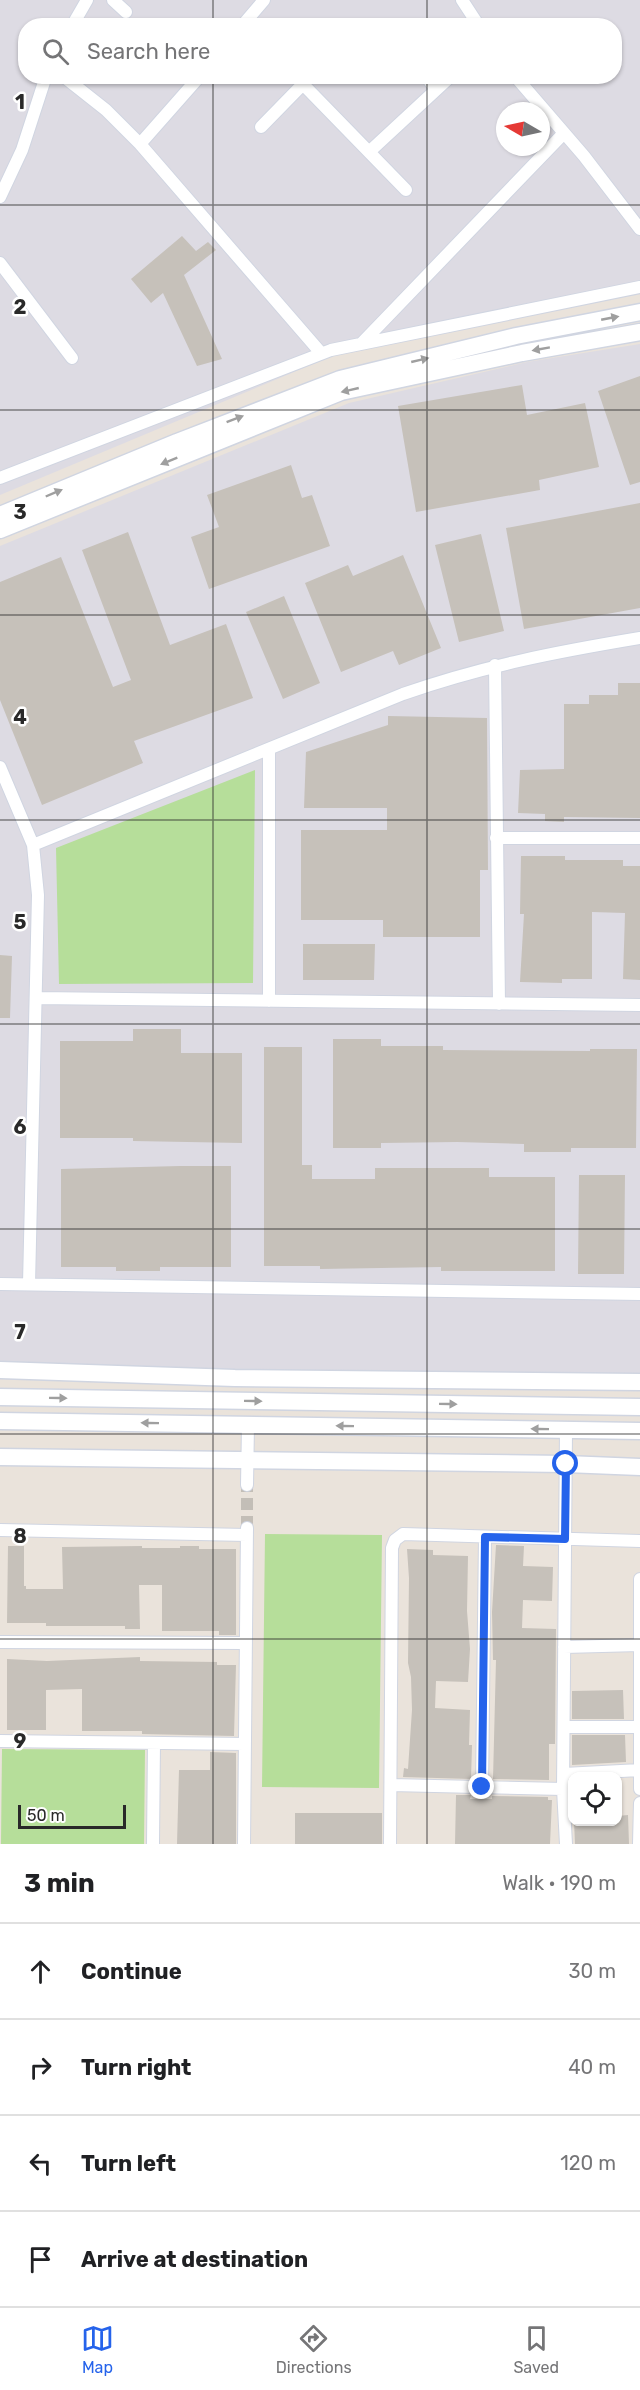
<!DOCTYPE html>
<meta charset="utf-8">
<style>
body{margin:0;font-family:Rubik,sans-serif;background:#f2f2f2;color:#202124}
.controls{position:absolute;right:18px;bottom:18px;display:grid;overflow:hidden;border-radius:12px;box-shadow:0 2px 4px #0004}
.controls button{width:54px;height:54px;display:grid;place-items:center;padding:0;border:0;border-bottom:2px solid #e0e0e0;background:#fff;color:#202124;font:30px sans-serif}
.compass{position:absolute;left:496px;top:102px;width:54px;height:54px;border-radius:50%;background:#fff;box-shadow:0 2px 4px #0004;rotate:279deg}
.scale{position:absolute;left:18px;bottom:15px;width:108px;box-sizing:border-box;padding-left:6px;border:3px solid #292929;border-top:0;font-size:16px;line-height:21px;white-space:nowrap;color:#292929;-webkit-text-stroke:4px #fff;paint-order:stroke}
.stop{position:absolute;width:18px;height:18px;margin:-14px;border:4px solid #2563eb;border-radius:50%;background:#fff}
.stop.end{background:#2563eb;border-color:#fff;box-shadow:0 2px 6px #0008}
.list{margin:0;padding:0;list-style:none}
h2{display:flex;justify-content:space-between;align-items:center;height:78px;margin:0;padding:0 24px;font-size:26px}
h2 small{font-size:20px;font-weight:400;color:#757577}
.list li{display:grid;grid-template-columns:39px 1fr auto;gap:18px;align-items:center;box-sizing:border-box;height:96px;padding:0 24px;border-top:2px solid #e0e0e0}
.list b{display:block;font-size:22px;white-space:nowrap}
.list em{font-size:20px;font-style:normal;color:#757577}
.icon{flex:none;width:33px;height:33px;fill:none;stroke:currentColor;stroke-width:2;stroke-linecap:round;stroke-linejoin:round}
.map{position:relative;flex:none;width:640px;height:1844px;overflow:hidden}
.search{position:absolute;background:#fff;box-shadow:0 2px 4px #0004;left:18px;right:18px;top:18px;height:66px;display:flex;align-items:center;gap:15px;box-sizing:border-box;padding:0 21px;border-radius:24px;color:#757577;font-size:22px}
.sheet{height:462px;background:#fff}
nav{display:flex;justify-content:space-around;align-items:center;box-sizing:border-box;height:84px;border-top:2px solid #e0e0e0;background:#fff;font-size:16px;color:#757577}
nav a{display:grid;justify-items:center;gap:3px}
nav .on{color:#2563eb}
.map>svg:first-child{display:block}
</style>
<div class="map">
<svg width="640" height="1844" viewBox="0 0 640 1844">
<rect width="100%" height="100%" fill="#eae3db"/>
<path fill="#dddbe3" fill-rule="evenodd" d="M 0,0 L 640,0 L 640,292 L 335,355 L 0,495 ZM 26,26 L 614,26 L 614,76 L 26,76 ZM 505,111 L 541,111 L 541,147 L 505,147 Z
M 640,344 L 640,1378 L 0,1370 L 0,546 L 349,403 L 527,362 Z"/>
<path fill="#b6de9a" d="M 255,770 L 253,983 L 59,984 L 56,848 Z
M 265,1534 L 382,1535 L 379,1788 L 262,1787 Z
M 2,1749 L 145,1750 L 144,1844 L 1,1844 Z"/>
<path fill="#c6c1ba" d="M 182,236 L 196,251 L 208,242 L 216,250 L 184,275 L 222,359 L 197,366 L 163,293 L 151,303 L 131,279 Z
M 640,376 L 640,482 L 630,485 L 598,391 Z
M 522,385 L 527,415 L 585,403 L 599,467 L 539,480 L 540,490 L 416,512 L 398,406 Z
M 291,465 L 302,498 L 312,495 L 330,546 L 209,589 L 191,537 L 219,527 L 207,495 Z
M 640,503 L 640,608 L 524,629 L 506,528 Z
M 128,532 L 170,645 L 226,624 L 253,698 L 134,741 L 143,763 L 42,805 L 0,700 L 0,582 L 61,557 L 113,687 L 131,680 L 82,550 Z
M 481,534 L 504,631 L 459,642 L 435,545 Z
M 403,555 L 441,648 L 399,665 L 393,651 L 341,672 L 305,583 L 348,565 L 353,576 Z
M 284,596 L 320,683 L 283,699 L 246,612 Z
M 618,683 L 640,683 L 640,818 L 564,817 L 564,822 L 545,821 L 545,814 L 518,813 L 520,770 L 564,769 L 564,704 L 589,704 L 589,695 L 618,695 Z
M 388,716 L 487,718 L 488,870 L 480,870 L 480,937 L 383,937 L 383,920 L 301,920 L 301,830 L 387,830 L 387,808 L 304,808 L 306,752 L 388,725 Z
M 521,856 L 565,856 L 565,860 L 623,860 L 623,866 L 640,866 L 640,980 L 623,979 L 625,913 L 592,912 L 592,979 L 562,979 L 562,983 L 520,982 L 524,914 L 520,914 Z
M 303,944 L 375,944 L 374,980 L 303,980 Z
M 0,955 L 12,956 L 10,1018 L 0,1018 Z
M 133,1029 L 181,1029 L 181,1053 L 242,1053 L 242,1143 L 133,1141 L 133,1138 L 60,1138 L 60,1041 L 133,1041 Z
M 333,1039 L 381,1039 L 381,1046 L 443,1046 L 443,1050 L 590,1051 L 590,1049 L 637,1049 L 636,1148 L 571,1148 L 571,1152 L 524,1152 L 524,1144 L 457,1142 L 381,1143 L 381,1148 L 333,1148 Z
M 264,1047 L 302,1047 L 302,1165 L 312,1165 L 312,1179 L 375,1179 L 375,1168 L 489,1168 L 489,1177 L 555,1177 L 555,1271 L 441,1271 L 441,1267 L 320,1269 L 320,1266 L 264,1266 Z
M 180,1166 L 231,1166 L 231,1267 L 160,1267 L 160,1271 L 116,1271 L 116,1267 L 61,1267 L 61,1169 Z
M 579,1175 L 625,1175 L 624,1274 L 578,1274 Z
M 496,1545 L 524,1546 L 523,1566 L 553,1567 L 552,1601 L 523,1600 L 522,1628 L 556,1629 L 555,1744 L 549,1744 L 549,1780 L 493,1779 L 496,1660 L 493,1660 L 492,1612 Z
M 8,1546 L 24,1546 L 24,1586 L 26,1586 L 26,1589 L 63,1589 L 62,1547 L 142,1546 L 142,1548 L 180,1548 L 180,1546 L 199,1546 L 199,1549 L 236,1549 L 236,1635 L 219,1635 L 219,1631 L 162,1631 L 162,1585 L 139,1585 L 140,1629 L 125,1629 L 125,1626 L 46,1626 L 46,1623 L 7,1623 Z
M 407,1549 L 433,1550 L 433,1555 L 468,1556 L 467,1611 L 470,1649 L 468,1682 L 436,1681 L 435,1708 L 470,1710 L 469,1745 L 472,1745 L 471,1779 L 403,1777 L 404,1768 L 408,1769 L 412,1710 L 411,1677 L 408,1663 L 409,1578 Z
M 140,1657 L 140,1661 L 217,1662 L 217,1665 L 236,1665 L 234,1736 L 142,1734 L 142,1731 L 82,1731 L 82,1689 L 46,1690 L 46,1730 L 7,1730 L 7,1659 L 47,1661 Z
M 623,1690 L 624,1719 L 572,1719 L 572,1691 Z
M 572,1735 L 625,1735 L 626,1762 L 572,1765 Z
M 210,1752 L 236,1753 L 236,1844 L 177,1844 L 179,1770 L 210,1770 Z
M 456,1795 L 471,1795 L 470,1799 L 492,1799 L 492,1796 L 548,1797 L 548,1800 L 552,1800 L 550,1844 L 455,1844 Z
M 295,1813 L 382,1813 L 382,1844 L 295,1844 Z
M 628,1815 L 629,1844 L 575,1844 L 574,1821 L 618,1821 L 618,1816 Z"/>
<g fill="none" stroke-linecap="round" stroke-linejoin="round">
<path stroke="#c3beb7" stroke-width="12" stroke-dasharray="12 6" stroke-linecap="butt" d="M 247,1528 L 247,1485"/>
<g stroke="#d0d5e1" stroke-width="14">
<path id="minor" d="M 113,0 L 126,12
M 462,0 L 479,26
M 72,26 L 87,0
M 242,26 L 264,0
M 63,76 L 106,110 L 140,144 L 321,353
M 295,76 L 406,190
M 426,76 L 436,90
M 515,76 L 584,156 L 640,229
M 261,127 L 303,84
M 140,144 L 200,76
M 369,152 L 451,76
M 0,197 L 22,150 L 46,76
M 0,263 L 72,358
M 361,344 L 564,133
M 0,478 L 331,350 L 640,287
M 495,665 L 499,1004
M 0,767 L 33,845 L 38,895 L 29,1284
M 496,838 L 640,838
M 33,845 L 403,694 C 483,666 556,652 640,638
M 36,998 L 640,1005
M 269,1001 L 269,749
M 0,1284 L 640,1294
M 566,1430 L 563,1789 L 566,1844
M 247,1485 L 248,1425
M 0,1530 L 247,1535
M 640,1579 L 640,1789
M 0,1642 L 246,1643
M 564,1647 L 640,1645
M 564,1727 L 640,1727
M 0,1741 L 245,1744
M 564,1774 L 640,1770
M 391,1785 L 563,1789
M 482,1787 L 485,1537
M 153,1844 L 154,1743
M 244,1844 L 247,1528
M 390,1844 L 392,1548 L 395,1540 L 403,1534 L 640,1541
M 639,1844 L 640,1803"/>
</g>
<g stroke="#d0d5e1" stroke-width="19">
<path id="tertiary" d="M 0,515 L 177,442 L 340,379 L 516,336 L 640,312
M 0,530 L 341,392 L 522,353 L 640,332
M 0,1370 L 235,1378 L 640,1382
M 0,1397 L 640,1407
M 0,1421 L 640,1431
M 0,1457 L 566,1464 L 640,1467"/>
</g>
<use href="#minor" stroke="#fff" stroke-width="12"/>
<use href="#tertiary" stroke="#fff" stroke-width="16"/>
</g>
<defs><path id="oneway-solid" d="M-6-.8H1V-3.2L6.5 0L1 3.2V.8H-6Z" transform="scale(1.5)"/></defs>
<g fill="#9f9f9f">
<use href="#oneway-solid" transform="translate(610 318) rotate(-11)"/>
<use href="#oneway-solid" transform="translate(541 349) rotate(170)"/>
<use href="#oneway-solid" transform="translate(420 360) rotate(-13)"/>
<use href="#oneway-solid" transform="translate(350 390) rotate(167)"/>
<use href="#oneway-solid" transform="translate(235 419) rotate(-21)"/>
<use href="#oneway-solid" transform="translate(169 461) rotate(158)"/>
<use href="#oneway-solid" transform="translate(54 493) rotate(-23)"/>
<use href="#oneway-solid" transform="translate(58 1398) rotate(1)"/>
<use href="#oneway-solid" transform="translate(253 1401) rotate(1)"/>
<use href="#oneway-solid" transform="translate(448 1404) rotate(1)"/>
<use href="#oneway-solid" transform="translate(150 1423) rotate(-179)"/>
<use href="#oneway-solid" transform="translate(345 1426) rotate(-179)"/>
<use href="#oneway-solid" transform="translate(540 1429) rotate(-179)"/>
</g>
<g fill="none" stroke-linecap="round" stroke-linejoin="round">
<path stroke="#2563eb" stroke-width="8" d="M 482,1787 L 485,1537 L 565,1539 L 566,1464"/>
</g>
<path fill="none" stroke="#292929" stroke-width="1.5" stroke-opacity="0.55" d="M 213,0 L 213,26M 427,0 L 427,26M 213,76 L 213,1844M 427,76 L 427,1844M 0,205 L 640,205M 0,410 L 640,410M 0,615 L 640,615M 0,820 L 640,820M 0,1024 L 640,1024M 0,1229 L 640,1229M 0,1434 L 640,1434M 0,1639 L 640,1639"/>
<g font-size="20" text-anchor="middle" font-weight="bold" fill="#292929" stroke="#fff" stroke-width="5" stroke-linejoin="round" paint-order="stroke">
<text x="20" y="109">1</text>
<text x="20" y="314">2</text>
<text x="20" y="519">3</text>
<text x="20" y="724">4</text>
<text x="20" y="929">5</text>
<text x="20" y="1134">6</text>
<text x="20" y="1339">7</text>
<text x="20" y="1543">8</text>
<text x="20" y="1748">9</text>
</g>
</svg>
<div class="controls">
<button><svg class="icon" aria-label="locate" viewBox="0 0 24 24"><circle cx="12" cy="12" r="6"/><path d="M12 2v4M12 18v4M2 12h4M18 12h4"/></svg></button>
</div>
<svg class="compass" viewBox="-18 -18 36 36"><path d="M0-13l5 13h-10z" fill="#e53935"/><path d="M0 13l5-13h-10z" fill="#757577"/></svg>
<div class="scale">50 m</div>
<div class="stop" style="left:566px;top:1464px"></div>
<div class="stop end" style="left:482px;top:1787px"></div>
<div class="search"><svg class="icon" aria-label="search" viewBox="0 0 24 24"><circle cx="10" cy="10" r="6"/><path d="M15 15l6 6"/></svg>Search here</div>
</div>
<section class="sheet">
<h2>3 min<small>Walk · 190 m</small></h2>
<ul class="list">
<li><svg class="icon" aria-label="ahead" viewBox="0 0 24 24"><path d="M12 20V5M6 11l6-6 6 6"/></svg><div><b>Continue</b></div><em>30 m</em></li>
<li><svg class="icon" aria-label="right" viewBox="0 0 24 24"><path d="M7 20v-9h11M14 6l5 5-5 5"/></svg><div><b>Turn right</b></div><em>40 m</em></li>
<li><svg class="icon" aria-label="left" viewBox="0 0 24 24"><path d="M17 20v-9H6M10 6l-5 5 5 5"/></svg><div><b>Turn left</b></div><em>120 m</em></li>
<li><svg class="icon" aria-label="arrive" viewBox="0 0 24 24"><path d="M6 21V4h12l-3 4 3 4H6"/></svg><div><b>Arrive at destination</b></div></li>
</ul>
</section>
<nav>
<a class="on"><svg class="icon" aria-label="map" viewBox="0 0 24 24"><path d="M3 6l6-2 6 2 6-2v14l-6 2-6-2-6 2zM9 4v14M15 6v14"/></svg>Map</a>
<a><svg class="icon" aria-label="directions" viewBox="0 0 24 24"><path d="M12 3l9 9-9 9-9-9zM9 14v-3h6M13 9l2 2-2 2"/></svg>Directions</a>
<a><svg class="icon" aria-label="saved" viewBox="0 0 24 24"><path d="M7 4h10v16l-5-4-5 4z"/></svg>Saved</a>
</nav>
